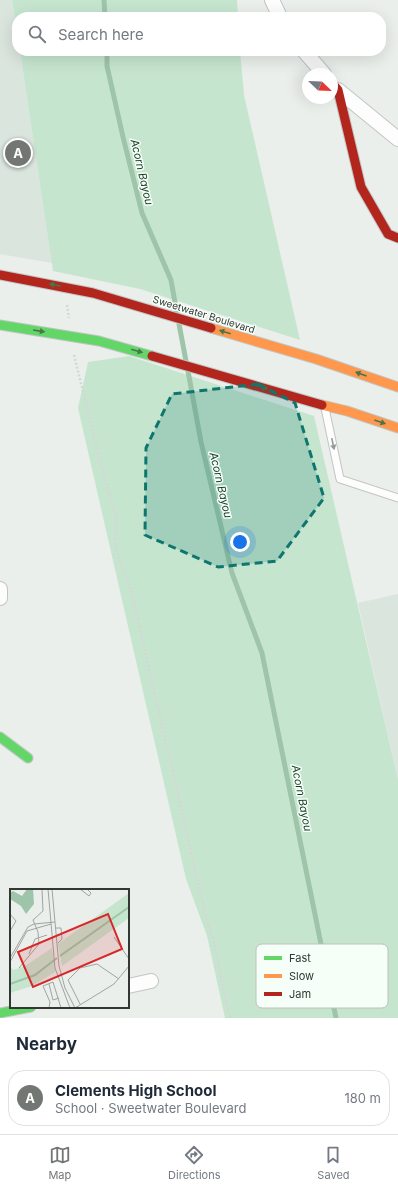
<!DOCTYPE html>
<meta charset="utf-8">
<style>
body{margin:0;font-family:Inter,sans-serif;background:#f6f6f7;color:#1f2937}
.compass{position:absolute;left:302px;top:68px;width:36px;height:36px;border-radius:50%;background:#fff;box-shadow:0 4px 16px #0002;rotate:113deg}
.you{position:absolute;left:240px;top:542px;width:14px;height:14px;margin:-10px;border:3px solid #fff;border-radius:50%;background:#1a73e8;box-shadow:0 0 0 6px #1a73e833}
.badge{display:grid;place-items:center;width:26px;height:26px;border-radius:50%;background:#737774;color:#fff;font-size:13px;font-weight:700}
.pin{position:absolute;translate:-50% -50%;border:2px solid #fff;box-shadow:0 1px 4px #0006}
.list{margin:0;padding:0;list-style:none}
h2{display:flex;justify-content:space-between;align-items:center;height:52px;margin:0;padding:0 16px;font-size:17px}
h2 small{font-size:13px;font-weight:400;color:#747a83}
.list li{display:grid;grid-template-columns:26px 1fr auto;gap:12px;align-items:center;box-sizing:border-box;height:56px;margin:0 8px 8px;padding:0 8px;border:1px solid #e0e1e3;border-radius:16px}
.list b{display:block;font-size:15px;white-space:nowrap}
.list p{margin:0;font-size:13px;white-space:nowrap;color:#747a83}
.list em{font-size:13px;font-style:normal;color:#747a83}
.icon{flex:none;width:22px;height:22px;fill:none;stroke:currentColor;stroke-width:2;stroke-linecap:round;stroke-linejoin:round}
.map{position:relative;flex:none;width:398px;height:1018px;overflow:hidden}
.search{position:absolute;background:#fff;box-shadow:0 4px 16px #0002;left:12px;right:12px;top:12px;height:44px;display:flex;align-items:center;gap:10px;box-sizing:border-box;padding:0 14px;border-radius:16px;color:#747a83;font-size:15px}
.sheet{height:116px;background:#fff}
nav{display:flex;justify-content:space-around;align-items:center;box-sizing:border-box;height:56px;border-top:1px solid #e0e1e3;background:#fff;font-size:11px;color:#747a83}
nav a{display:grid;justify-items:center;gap:2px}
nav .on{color:#737774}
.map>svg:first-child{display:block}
</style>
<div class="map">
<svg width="398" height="1018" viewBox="0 0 398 1018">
<rect width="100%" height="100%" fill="#eaefec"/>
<path fill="#dae5dd" d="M 0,0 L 12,0 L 17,31 L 17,51 L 20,51 L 52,263 L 0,254 Z
M 398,594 L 398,780 L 358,603 Z"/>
<path fill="#c6e5cf" d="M 12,0 L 237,0 L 238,17 L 17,17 L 17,31 Z
M 20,51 L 240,51 L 244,95 L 300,340 L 140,289 L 53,271 Z
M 129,356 L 314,416 L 398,780 L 398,1018 L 225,1018 L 207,936 L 186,879 L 78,408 L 88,362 Z"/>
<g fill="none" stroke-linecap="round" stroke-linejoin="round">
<path stroke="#9ec5a9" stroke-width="5" d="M 104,0 L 105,17
M 107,51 L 107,66 L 123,137 L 142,213 L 171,280 L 177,314
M 179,324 L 186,361
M 188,371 L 201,442 L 232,573 L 262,653 L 336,1018"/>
<g stroke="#c2c6c3" stroke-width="9">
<path id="lane" d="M 325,408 L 340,479 L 398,498"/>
</g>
<g stroke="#c2c6c3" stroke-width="16">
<path id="street" d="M 272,0 L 280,17
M 304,51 L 324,74
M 338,90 L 398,139
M 0,589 L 0,598
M 128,986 L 151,981"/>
</g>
<g stroke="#c2c6c3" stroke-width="11">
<path id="fast" d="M 0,325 L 99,341 L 152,356
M 0,737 L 28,758
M 0,1013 L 31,1007"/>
</g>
<g stroke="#c2c6c3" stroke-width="11">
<path id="slow" d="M 211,328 L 316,359 L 398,387
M 322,405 L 347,411 L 398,428"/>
</g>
<g stroke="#c2c6c3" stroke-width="11">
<path id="jam" d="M 332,83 L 338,90 L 361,187 L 388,234 L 398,238
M 0,275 L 93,293 L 211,328
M 152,356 L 322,405"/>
</g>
<path stroke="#d5d6d5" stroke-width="2.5" stroke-dasharray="2 2" stroke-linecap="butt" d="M 67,305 L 69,318
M 74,355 L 100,461 L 116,517 L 115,547 L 131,590 L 207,921 L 213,938 L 230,1018"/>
<use href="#lane" stroke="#fcfdfc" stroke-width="7"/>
<use href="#street" stroke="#fcfdfc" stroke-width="14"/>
<use href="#fast" stroke="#63d668" stroke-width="9"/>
<use href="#slow" stroke="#ff974d" stroke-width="9"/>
<use href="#jam" stroke="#b3261e" stroke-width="9"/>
</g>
<defs><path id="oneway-solid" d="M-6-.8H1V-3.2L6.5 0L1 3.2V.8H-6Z"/></defs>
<g fill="#467649">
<use href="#oneway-solid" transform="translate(55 285) rotate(-170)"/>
<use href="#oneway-solid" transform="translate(39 331) rotate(9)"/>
<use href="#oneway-solid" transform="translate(225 332) rotate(-163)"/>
<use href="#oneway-solid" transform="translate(137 351) rotate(16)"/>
<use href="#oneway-solid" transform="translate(361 374) rotate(-160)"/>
<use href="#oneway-solid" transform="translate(262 387) rotate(16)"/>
<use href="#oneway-solid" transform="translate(380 422) rotate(19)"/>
</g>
<use fill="#989a98" href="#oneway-solid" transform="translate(333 444) rotate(78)"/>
<path fill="#0f766e" fill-opacity="0.2" stroke="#0f766e" stroke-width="3" stroke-dasharray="8 5" stroke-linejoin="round" d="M 258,384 L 295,403 L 324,498 L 277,561 L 218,567 L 145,535 L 146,448 L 172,394 Z"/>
<g text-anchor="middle" stroke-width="3" stroke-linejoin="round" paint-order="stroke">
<g font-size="10" fill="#333634" stroke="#f6fef8">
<text transform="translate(204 314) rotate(17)" y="4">Sweetwater Boulevard</text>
</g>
<g font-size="11" font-style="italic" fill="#133d23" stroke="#f6fef8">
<text transform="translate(142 172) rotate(77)" y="4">Acorn Bayou</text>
<text transform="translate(221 485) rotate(77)" y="4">Acorn Bayou</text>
<text transform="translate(302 798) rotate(79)" y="4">Acorn Bayou</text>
</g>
</g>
<g transform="translate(10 889)">
<rect width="119" height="119" fill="#eaefec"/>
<path d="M 119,4 L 119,29 L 52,77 L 48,55 ZM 42,59 L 45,83 L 22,97 L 0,104 L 0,77 L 3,81 L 15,77 Z" fill="#c6e5cf"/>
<path d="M 17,0 L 23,0 L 24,15 L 16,25 L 11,17 L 0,10 L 0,4 L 3,2 L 12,7 Z" fill="#9ec5a9"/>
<path fill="none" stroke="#9ec5a9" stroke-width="2" d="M 50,67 L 119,18M 0,95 L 25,86 L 47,69"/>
<path fill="none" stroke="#a1a5a2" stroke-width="1" d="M 38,0 L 45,79 L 60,119M 42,0 L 49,77 L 55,99 L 65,119M 70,0 L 79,7 L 81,4 L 77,0M 0,25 L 6,32 L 0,42M 45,39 L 51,39 L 52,50 L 48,54M 104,48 L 119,70M 19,65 L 25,50 L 37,46M 0,69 L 18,38 L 24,35 L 45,33M 0,73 L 17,42 L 41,35M 9,79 L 29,55 L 28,43 L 23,31 L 33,22 L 32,0M 39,95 L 43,111 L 49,109M 70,115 L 58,91 L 70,79 L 87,75 L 109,90M 39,119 L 40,113 L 33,97 L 43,93 L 51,119M 65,119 L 104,95 L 119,77"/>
<path fill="#d62828" fill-opacity="0.15" stroke="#d62828" stroke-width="2" d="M 98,25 L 112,60 L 23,98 L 8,63 Z"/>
<rect width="119" height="119" fill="none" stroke="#333634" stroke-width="2"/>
</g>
<rect x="256" y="944" width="132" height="64" rx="6" fill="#f6fef8" stroke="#bcc2bd" stroke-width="1"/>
<rect x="264" y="956" width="18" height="4" fill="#63d668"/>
<rect x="264" y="974" width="18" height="4" fill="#ff974d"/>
<rect x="264" y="992" width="18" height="4" fill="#b3261e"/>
<g font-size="11" fill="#333634">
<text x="289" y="962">Fast</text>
<text x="289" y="980">Slow</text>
<text x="289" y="998">Jam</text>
</g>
</svg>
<svg class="compass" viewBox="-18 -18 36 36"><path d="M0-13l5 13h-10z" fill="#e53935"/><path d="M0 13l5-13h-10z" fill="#747a83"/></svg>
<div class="you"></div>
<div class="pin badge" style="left:18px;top:153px">A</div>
<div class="search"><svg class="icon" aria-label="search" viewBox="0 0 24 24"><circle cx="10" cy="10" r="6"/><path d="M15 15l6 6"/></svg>Search here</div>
</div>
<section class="sheet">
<h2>Nearby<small></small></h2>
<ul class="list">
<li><span class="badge">A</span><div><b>Clements High School</b><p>School · Sweetwater Boulevard</p></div><em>180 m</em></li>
</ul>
</section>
<nav>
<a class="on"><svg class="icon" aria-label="map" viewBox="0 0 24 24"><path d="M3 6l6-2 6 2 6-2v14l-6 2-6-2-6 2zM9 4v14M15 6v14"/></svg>Map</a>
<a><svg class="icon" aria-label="directions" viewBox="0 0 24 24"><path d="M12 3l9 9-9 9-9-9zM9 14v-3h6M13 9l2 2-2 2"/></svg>Directions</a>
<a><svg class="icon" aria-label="saved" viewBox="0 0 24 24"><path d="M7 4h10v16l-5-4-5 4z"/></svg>Saved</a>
</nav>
